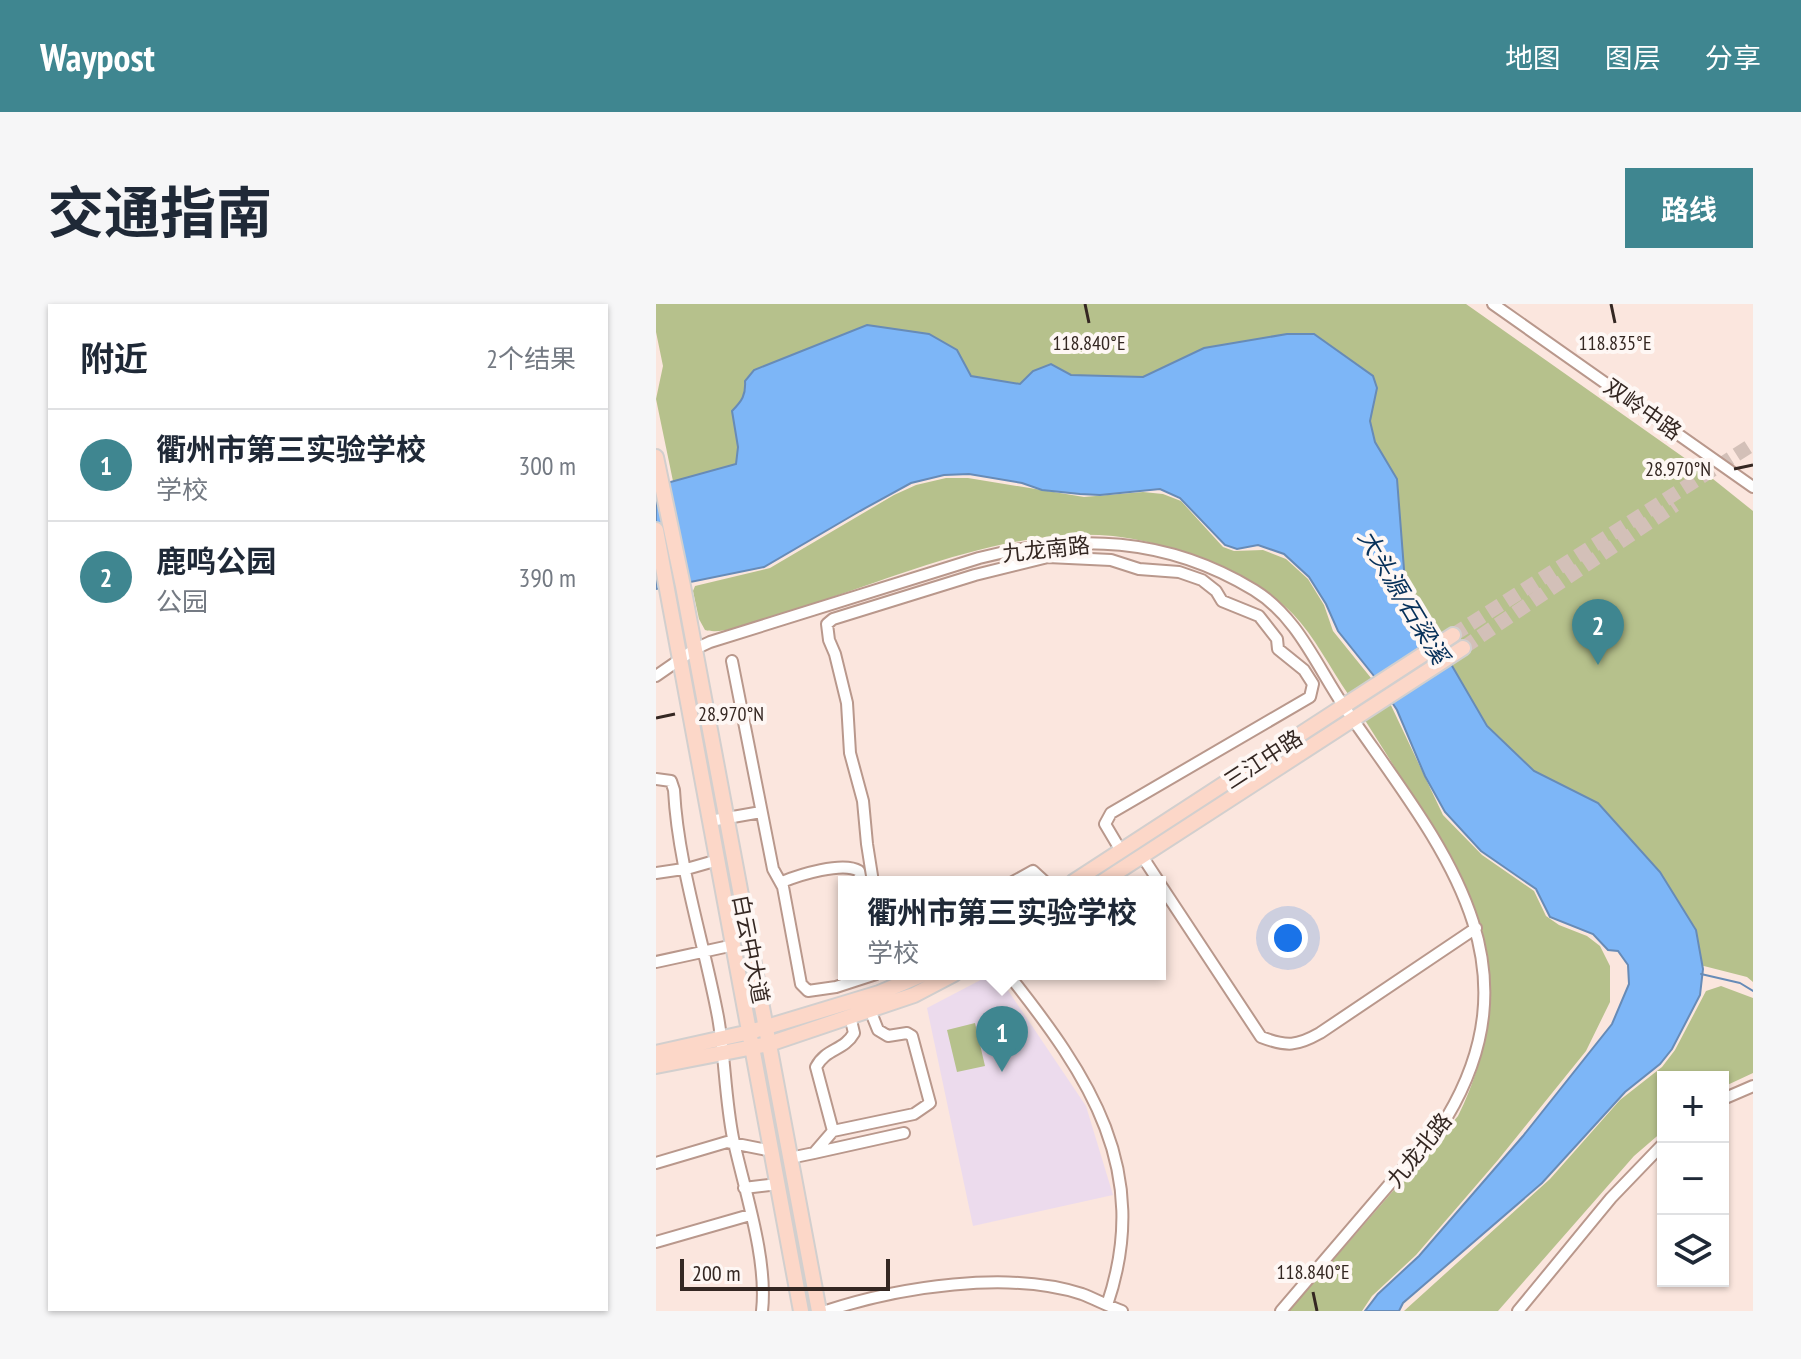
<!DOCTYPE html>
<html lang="zh">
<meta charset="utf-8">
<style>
body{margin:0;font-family:"PT Sans Narrow","Noto Sans SC",sans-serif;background:#f6f6f7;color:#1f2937}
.controls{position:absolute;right:24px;bottom:24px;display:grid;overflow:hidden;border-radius:0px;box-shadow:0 2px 6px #0004}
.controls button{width:72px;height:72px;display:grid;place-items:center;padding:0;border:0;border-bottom:2px solid #e0e1e3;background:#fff;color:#1f2937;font:40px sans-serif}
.scale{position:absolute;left:24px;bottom:20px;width:210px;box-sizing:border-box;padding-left:8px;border:4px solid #342722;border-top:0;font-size:22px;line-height:28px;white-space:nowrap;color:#342722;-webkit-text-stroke:6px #fef7f4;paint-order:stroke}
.you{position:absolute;left:632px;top:634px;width:28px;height:28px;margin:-20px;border:6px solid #fff;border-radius:50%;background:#1a73e8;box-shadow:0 0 0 12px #1a73e833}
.badge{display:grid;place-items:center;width:52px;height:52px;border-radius:50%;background:#3f8690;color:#fff;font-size:26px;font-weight:700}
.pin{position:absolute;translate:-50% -66px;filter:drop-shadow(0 2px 4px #0008)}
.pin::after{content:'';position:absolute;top:42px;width:28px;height:24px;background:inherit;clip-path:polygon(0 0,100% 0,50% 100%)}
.popup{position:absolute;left:182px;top:572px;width:328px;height:104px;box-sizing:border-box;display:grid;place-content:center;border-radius:0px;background:#fff;filter:drop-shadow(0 2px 6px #0005);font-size:26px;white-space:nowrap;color:#747a83}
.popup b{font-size:30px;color:#1f2937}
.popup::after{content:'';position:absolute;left:50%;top:100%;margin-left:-16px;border:16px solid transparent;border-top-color:#fff}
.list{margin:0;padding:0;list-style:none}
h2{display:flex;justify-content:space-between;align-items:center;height:104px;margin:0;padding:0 32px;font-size:34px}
h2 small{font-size:26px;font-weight:400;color:#747a83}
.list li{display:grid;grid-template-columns:52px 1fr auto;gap:24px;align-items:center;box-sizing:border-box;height:112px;padding:0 32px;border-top:2px solid #e0e1e3}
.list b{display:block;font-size:30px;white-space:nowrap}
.list p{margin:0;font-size:26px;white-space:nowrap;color:#747a83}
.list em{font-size:26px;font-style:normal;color:#747a83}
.icon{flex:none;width:44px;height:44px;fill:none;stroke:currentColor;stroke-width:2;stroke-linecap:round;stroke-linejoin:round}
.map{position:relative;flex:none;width:1097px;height:1007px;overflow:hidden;border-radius:0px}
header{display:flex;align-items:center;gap:48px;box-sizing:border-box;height:112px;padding:0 40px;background:#3f8690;color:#fff}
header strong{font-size:38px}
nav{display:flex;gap:44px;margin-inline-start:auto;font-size:28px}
.intro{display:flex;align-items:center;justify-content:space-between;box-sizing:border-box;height:192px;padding:0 48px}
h1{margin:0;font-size:56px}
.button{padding:20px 36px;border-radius:0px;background:#3f8690;color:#fff;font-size:28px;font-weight:700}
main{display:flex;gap:48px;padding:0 48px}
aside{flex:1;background:#fff;border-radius:0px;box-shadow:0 2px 6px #0004}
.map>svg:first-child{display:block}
</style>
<header>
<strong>Waypost</strong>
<nav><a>地图</a><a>图层</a><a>分享</a></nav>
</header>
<div class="intro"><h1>交通指南</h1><a class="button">路线</a></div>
<main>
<aside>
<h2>附近<small>2个结果</small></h2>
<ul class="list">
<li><span class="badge">1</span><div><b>衢州市第三实验学校</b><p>学校</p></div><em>300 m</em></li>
<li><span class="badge">2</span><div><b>鹿鸣公园</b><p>公园</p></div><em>390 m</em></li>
</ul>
</aside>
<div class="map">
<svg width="1097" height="1007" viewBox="0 0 1097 1007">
<rect width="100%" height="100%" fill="#fbe6de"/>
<path fill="#ecdbed" d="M 336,670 L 341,670 L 430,802 L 457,891 L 317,922 L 271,704 Z"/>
<path fill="#b6c18c" d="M 0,0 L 810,0 L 1047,167 L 1097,207 L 1097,678 L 1091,673 L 1040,660 L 869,464 L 488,77 L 366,82 L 87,152 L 82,164 L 18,182 L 0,95 L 7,62 L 0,28 Z
M 290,174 L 312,174 L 428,193 L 487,188 L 507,190 L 525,197 L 567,243 L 578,247 L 607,246 L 630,255 L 652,275 L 668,301 L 677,327 L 732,395 L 787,511 L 826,551 L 878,587 L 890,612 L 903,621 L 931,632 L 944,642 L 954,662 L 954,698 L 930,747 L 842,856 L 760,951 L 716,992 L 706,1007 L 633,1007 L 802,812 C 827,762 840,704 831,649 C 821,591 790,545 760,497 C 737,461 715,425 692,390 C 674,364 659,333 637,310 C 596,269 514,238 457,232 C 360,222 250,269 159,299 C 134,307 71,333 49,326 L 43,315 L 37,287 L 39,282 L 114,264 L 238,191 L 260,181 Z
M 1065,682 L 1097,694 L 1097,769 L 1067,783 L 1067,773 L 1007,773 L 1007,827 L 978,852 L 842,1007 L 748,1007 L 894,875 L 964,796 L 1006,763 L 1019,746 L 1050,687 Z
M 319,719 L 329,762 L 301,768 L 291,726 Z"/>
<path fill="#7db6f7" stroke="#678bb7" stroke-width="2" d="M 211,21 L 273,30 L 301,46 L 315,72 L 364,80 L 377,67 L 395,60 L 415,71 L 487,73 L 548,44 L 631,30 L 658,30 L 717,72 L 721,84 L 714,117 L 719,138 L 741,175 L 750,291 L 781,336 L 831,422 L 878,467 L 942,499 L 1004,568 L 1040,626 L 1047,665 L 1044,691 L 1016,745 L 1004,760 L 969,788 L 886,879 L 747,999 L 743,1007 L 709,1007 L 722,990 L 763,952 L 867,832 L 956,720 L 973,680 L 972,661 L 962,647 L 952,646 L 937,630 L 894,613 L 880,585 L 825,547 L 789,508 L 769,472 L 741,406 L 722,377 L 682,327 L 670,300 L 653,273 L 628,250 L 602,241 L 581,245 L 569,241 L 524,194 L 504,185 L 444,191 L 424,190 L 386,186 L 366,179 L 313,170 L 288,171 L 255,179 L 204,207 L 108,263 L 0,285 L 0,182 L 80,160 L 82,143 L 76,107 C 86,97 90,91 89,77 L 98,66 Z"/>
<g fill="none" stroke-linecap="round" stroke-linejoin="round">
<path stroke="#678bb7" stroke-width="2" d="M 1045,670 L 1084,679 L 1097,687"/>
<path stroke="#d3c0b8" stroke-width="14" stroke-dasharray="14 7" stroke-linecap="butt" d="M 797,331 L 1097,140
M 807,344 L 1019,201"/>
<g stroke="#b9988c" stroke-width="14">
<path id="minor" d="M 837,0 L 1097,183
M 76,357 L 117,565 L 127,583 L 145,680 L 152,687 L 180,683 L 220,670
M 0,372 L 39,345 L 54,338 L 323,254 C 420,229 511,233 598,286 C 642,313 661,363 689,404 C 778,534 887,652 791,813 L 625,1007
M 0,475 L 15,477 L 18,486 C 22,562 48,638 62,713 C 69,753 69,794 77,834 C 88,885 112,955 106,1007
M 54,517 L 105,508
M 486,552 L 503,578
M 0,569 L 34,564 L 62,556
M 126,578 C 143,571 187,557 203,567 L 205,578
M 217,578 L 211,540 L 207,497 L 194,449 L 191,399 L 179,350 L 173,336 L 171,320 L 177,315 L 319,271 L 392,253 L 455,256 L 483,265 L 523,268 L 546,276 L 560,287 L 566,297 L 603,312 L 621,335 L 622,345 L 648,366 L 657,380 L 654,393 L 455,509 L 449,520 L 465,547
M 357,578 L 377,567 L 389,578
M 504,580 L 605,733 C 631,743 641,742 664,729 L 820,624
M 0,658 L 78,641
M 352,670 C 433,772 497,866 451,1001
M 1067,795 L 1097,782
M 177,827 L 160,763 C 170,744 188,747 198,729 L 194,712
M 158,849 L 248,829
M 134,854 L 158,849 L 177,827 L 258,810 L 274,799 L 256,732 L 251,729 L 232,732 L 222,726 L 214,706
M 0,859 L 71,838 L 116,847
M 88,884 L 122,880
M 0,938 L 94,911
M 170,1007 C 243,983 352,966 426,990 C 439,995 452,1002 466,1007
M 862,1007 L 955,894 L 1007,840"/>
</g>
<g stroke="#d2cfce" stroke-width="18">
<path id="major" d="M 0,153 L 27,282 L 163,1007
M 0,226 L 145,1007
M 417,578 L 797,331
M 446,578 L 807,344
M 0,749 L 94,728 L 223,689 L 268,670
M 0,762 L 113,740 L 258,691 L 298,670"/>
</g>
<use href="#minor" stroke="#fff" stroke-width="10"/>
<use href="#major" stroke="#fcd7c8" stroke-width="14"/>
</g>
<path fill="none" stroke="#342722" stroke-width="3" d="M 429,0 L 433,19M 955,0 L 959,19M 1078,165 L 1097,161M 0,414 L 19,410M 657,988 L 661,1007"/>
<g text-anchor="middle" stroke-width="8" stroke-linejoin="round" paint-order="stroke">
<g font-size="22" fill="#342722" stroke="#fef7f4">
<text transform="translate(987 105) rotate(35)" y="8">双岭中路</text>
<text transform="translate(390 245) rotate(-6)" y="8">九龙南路</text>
<text transform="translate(607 455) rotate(-33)" y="8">三江中路</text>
<text transform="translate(95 645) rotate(79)" y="8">白云中大道</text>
<text transform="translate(763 846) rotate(-51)" y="8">九龙北路</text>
</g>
<g font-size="24" font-style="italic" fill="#063059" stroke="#fef7f4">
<text transform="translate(747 293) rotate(59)" y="8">大头源/石梁溪</text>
</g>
</g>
<g font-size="20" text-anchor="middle" fill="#342722" stroke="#fef7f4" stroke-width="8" stroke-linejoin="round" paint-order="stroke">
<text x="959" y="46">118.835°E</text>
<text x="433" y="46">118.840°E</text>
<text x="1022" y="172">28.970°N</text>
<text x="75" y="417">28.970°N</text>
<text x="657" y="975">118.840°E</text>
</g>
</svg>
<div class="controls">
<button>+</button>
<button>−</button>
<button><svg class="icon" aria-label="layers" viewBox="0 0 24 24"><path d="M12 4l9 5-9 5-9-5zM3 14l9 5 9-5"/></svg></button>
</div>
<div class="scale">200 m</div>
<div class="you"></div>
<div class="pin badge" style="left:346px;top:768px">1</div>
<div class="popup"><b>衢州市第三实验学校</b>学校</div>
<div class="pin badge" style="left:942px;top:361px">2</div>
</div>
</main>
